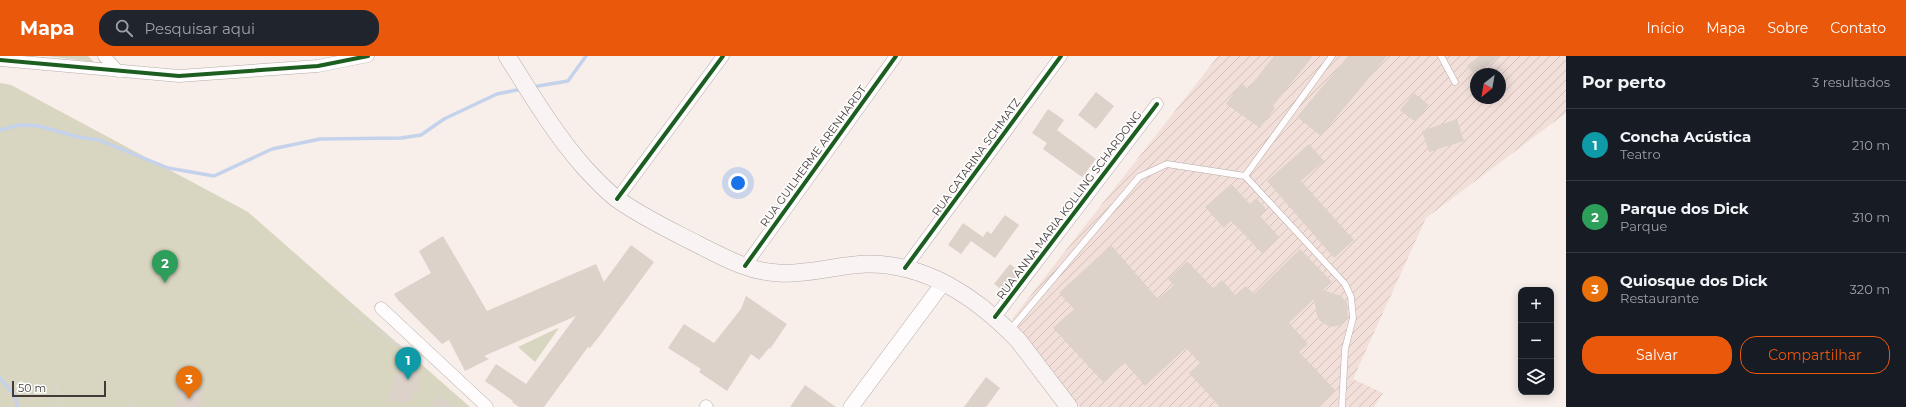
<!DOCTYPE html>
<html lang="pt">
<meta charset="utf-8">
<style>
body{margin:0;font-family:Montserrat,sans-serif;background:#20242c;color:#f1f3f6}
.controls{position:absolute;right:12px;bottom:12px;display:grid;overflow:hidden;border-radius:8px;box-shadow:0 2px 10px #0003}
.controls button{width:36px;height:36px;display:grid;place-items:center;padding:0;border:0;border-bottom:1px solid #363941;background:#171b24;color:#f1f3f6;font:20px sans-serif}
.compass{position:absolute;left:1470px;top:12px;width:36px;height:36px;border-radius:50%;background:#171b24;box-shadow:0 2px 10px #0003;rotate:211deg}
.scale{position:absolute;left:12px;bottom:10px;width:94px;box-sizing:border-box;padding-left:4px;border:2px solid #423b38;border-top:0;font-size:11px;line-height:14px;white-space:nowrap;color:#423b38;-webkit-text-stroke:3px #fdfdfd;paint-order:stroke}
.you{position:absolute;left:738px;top:127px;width:14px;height:14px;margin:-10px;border:3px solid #fff;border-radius:50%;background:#1a73e8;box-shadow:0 0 0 6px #1a73e833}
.badge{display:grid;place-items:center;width:26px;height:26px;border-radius:50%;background:#ea580c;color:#fff;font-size:13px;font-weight:700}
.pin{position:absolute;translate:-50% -33px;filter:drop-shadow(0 1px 2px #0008)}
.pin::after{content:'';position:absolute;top:21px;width:14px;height:12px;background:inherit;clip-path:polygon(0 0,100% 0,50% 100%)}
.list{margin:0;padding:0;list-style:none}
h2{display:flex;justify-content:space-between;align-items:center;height:52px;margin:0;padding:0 16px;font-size:17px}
h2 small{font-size:13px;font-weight:400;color:#9ea1a6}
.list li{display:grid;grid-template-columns:26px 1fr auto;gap:12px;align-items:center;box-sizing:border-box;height:72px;padding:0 16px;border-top:1px solid #363941}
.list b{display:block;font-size:15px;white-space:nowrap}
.list p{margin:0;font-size:13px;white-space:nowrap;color:#9ea1a6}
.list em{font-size:13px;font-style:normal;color:#9ea1a6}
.actions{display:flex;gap:8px;padding:12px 16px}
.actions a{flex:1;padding:9px 0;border:1px solid #ea580c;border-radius:16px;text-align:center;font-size:14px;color:#ea580c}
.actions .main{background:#ea580c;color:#fff}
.icon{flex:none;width:22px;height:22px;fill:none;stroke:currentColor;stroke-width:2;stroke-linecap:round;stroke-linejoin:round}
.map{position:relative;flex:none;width:1566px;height:351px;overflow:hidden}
header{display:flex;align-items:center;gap:24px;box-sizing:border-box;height:56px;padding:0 20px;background:#ea580c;color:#fff}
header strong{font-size:19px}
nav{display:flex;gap:22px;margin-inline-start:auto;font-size:14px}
.search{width:280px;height:36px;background:#20242c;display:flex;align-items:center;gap:10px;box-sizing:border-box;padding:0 14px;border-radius:16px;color:#9ea1a6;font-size:15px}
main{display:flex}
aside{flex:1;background:#171b24}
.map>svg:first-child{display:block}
</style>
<header>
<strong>Mapa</strong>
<div class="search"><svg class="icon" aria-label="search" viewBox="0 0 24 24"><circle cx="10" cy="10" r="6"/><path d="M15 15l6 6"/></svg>Pesquisar aqui</div>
<nav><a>Início</a><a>Mapa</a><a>Sobre</a><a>Contato</a></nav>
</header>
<main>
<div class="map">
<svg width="1566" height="351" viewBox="0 0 1566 351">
<defs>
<pattern id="industrial-furrows" width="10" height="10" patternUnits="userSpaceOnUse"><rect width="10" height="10" fill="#f2dfda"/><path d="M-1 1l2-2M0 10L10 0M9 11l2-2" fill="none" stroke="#d1c0bc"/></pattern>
</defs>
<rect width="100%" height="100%" fill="#f8eeea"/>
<path fill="url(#industrial-furrows)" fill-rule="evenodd" d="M 1218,0 L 1566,0 L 1566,57 L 1426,162 L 1353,323 L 1383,337 L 1374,351 L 1080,351 L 1012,263 ZM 1476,18 L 1500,18 L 1500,42 L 1476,42 Z"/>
<path fill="#d8d5c0" d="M 47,0 L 88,0 L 94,6 Z
M 0,27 L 11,29 L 248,156 L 470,351 L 0,351 Z
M 559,272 L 535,306 L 518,291 L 556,273 Z"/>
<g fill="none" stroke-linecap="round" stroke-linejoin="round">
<path stroke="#c4d2eb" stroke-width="3.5" d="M 532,31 L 568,25 L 586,0
M 0,74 L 19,69 L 39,70 L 78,81 L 99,84 L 168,112 L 214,120 L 272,93 L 320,83 L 401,82 L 421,79 L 444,63 L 497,38 L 522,33
M 0,322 L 14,339 L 18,351"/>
</g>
<path fill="#ddd2ca" d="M 1274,0 L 1313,0 L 1273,50 L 1275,52 L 1260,72 L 1226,48 L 1241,27 L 1248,33 Z
M 1348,0 L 1387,0 L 1321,80 L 1297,61 Z
M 1479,0 L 1499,0 L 1476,20 L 1467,10 Z
M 1096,36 L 1114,50 L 1096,73 L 1078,59 Z
M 1414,37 L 1429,49 L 1415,66 L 1400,54 Z
M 1048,53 L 1064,64 L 1057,74 L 1096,103 L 1082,121 L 1043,93 L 1047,87 L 1032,77 Z
M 1457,63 L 1464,85 L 1429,96 L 1422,75 Z
M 1309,88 L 1324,105 L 1301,125 L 1354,184 L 1334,202 L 1267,125 Z
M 1231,128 L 1250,148 L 1256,142 L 1266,153 L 1260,160 L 1279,181 L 1262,197 L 1231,165 L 1224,172 L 1205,151 Z
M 1005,159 L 1019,169 L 995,202 L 971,185 L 961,198 L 948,189 L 963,167 L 983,181 L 987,175 L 991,178 Z
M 443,180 L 487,255 L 596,208 L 604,226 L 631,189 L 654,206 L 601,278 L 590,292 L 588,291 L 544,351 L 519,351 L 512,346 L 513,345 L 485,325 L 496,308 L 526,328 L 576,260 L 484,300 L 489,303 L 465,315 L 449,284 L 442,288 L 398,244 L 394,238 L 431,217 L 419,195 Z
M 1111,189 L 1158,243 L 1174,229 L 1168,223 L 1187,205 L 1213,232 L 1222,224 L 1235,239 L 1246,230 L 1254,238 L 1300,193 L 1332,226 L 1323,234 L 1341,240 L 1347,247 L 1348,261 L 1341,269 L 1330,271 L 1320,265 L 1317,260 L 1314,243 L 1289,267 L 1308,288 L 1299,296 L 1336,335 L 1319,351 L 1220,351 L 1189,317 L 1200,307 L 1186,292 L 1145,330 L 1125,307 L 1103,326 L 1053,272 L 1074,253 L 1059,237 Z
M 1010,208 L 1020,216 L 1005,236 L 994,228 Z
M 746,240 L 787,268 L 770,293 L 769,292 L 759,304 L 751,298 L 727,335 L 699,316 L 701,313 L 668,292 L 684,268 L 714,287 L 741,253 Z
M 401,304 L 416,314 L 420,319 L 420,329 L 411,343 L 402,347 L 388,345 Z
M 187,314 L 200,316 L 197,333 L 203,334 L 201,351 L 176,351 L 179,331 L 184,332 Z
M 986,321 L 1000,332 L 986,351 L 964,351 Z
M 805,329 L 836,351 L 790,351 Z
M 439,340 L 455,351 L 431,351 Z"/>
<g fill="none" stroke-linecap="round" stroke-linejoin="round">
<g stroke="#b5adaa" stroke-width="7">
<path id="service" d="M 1441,0 L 1455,26
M 1245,120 L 1332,0
M 1010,274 L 1139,121 L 1167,108 L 1245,120 L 1345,228 L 1351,241 L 1353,262 L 1345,293 L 1342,351"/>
</g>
<g stroke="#b5adaa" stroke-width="13">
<path id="minor" d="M 104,0 L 118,15
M 0,4 L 179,20 L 318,10 L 368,0
M 617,143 L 723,0
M 745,210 L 896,0
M 905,212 L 1061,0
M 381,252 L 487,351
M 995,261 L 1157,48
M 706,350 L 707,351"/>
</g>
<g stroke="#b5adaa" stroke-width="16">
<path id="tertiary" d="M 851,351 L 944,226"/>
</g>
<g stroke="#b5adaa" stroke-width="18">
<path id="secondary" d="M 507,0 C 531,38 554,77 584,111 C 594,122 605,134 617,143 C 642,161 670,174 697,188 C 723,201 749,216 779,217 C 808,219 837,209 866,208 C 927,207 977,242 1018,284 L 1069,351"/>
</g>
<path stroke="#d9d6d5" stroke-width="2" stroke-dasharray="4 2" stroke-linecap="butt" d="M 342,251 L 408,295
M 57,328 L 59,349
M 130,351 L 131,345"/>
<use href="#service" stroke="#fefcfc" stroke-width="6"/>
<use href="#minor" stroke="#fefcfc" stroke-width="12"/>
<use href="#tertiary" stroke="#fefcfc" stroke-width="15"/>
<use href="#secondary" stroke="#f9f4f3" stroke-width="17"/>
<g stroke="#fdfdfd" stroke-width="6">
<path id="cycleway" d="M 0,4 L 179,20 L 318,10 L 368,0
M 617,143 L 723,0
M 745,210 L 896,0
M 905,212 L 1061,0
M 995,261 L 1157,48"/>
</g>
<use href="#cycleway" stroke="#1b5e20" stroke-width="4"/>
</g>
<g text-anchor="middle" stroke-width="3.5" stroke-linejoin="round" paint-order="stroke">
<g font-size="11" fill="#423b38" stroke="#fdfdfd">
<text transform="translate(813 100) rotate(-54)" y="4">RUA GUILHERME ARENHARDT</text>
<text transform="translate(976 101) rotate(-54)" y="4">RUA CATARINA SCHMATZ</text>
<text transform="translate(1069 149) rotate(-53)" y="4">RUA ANNA MARIA KOLLING SCHARDONG</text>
</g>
</g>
</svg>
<div class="controls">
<button>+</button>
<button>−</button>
<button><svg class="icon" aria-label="layers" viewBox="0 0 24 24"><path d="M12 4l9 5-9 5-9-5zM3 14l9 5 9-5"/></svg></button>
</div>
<svg class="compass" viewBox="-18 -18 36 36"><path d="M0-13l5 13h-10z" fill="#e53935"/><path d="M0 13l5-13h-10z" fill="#9ea1a6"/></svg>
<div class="scale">50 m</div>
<div class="you"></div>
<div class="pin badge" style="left:408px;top:324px;background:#0f9aa8">1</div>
<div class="pin badge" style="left:165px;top:227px;background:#2e9e5b">2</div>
<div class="pin badge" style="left:189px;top:343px;background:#e8710a">3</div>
</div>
<aside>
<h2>Por perto<small>3 resultados</small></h2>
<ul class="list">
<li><span class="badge" style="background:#0f9aa8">1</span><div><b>Concha Acústica</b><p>Teatro</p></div><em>210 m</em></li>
<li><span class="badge" style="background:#2e9e5b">2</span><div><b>Parque dos Dick</b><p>Parque</p></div><em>310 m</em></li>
<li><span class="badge" style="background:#e8710a">3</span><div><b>Quiosque dos Dick</b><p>Restaurante</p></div><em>320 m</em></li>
</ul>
<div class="actions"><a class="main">Salvar</a><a>Compartilhar</a></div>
</aside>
</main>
